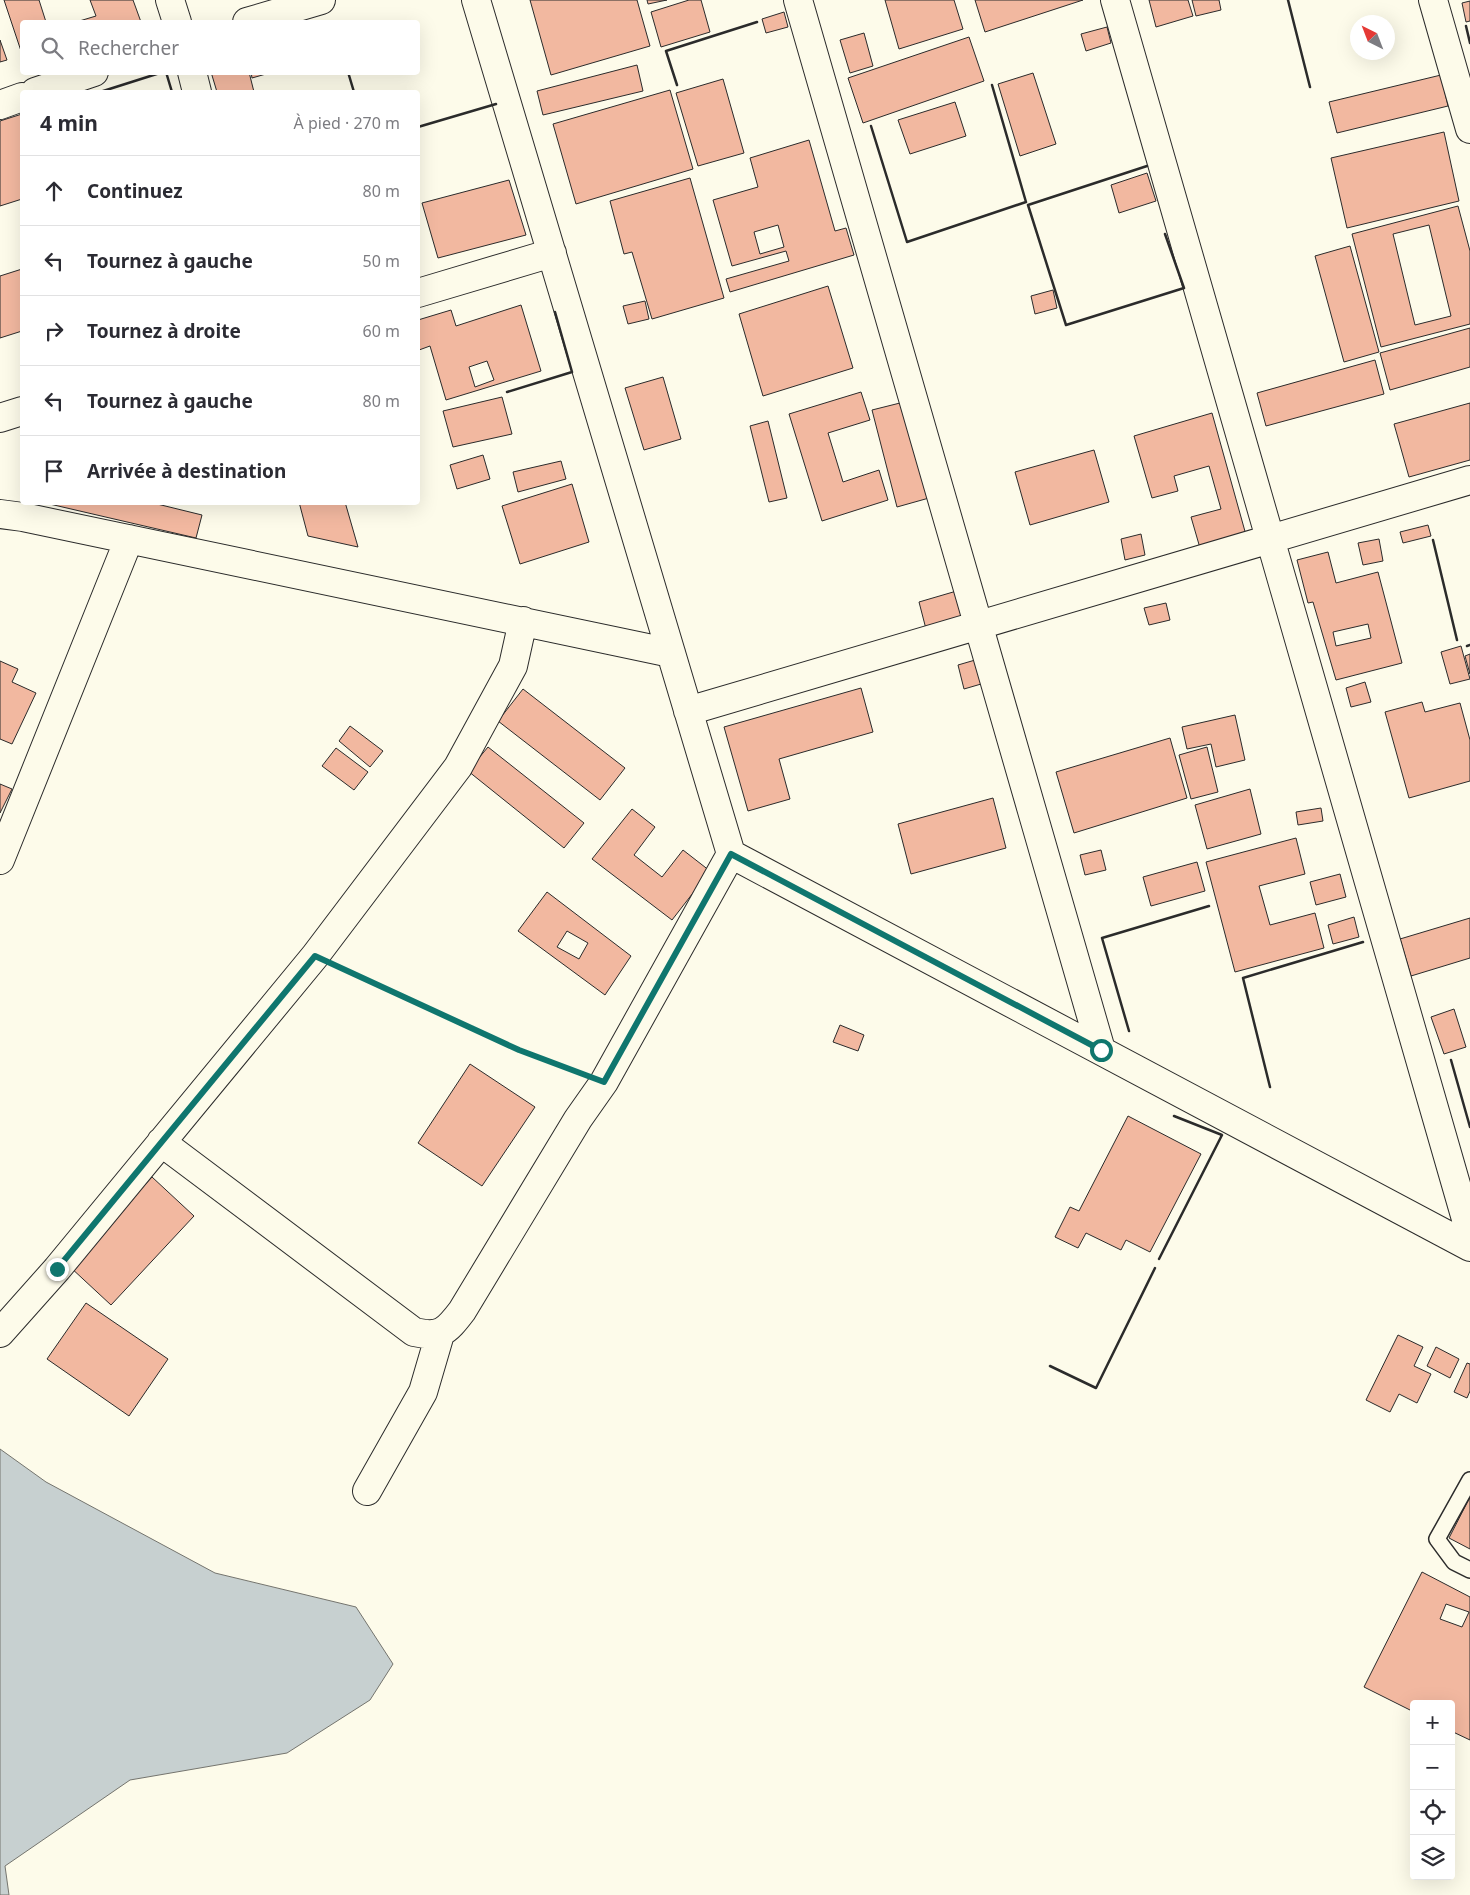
<!DOCTYPE html>
<html lang="fr">
<meta charset="utf-8">
<style>
body{margin:0;font-family:"Noto Sans",sans-serif;background:#f7f7f7;color:#2b2b33}
.controls{position:absolute;right:15px;bottom:15px;display:grid;overflow:hidden;border-radius:5px;box-shadow:0 5px 20px #0002}
.controls button{width:45px;height:45px;display:grid;place-items:center;padding:0;border:0;border-bottom:1px solid #e1e1e2;background:#fff;color:#2b2b33;font:25px sans-serif}
.compass{position:absolute;left:1350px;top:15px;width:45px;height:45px;border-radius:50%;background:#fff;box-shadow:0 5px 20px #0002;rotate:318deg}
.stop{position:absolute;width:15px;height:15px;margin:-11px;border:4px solid #0f766e;border-radius:50%;background:#fff}
.stop.end{background:#0f766e;border-color:#fff;box-shadow:0 1px 5px #0008}
.list{margin:0;padding:0;list-style:none}
h2{display:flex;justify-content:space-between;align-items:center;height:65px;margin:0;padding:0 20px;font-size:21px}
h2 small{font-size:16px;font-weight:400;color:#7c7c81}
.list li{display:grid;grid-template-columns:32px 1fr auto;gap:15px;align-items:center;box-sizing:border-box;height:70px;padding:0 20px;border-top:1px solid #e1e1e2}
.list b{display:block;font-size:19px;white-space:nowrap}
.list em{font-size:16px;font-style:normal;color:#7c7c81}
.icon{flex:none;width:28px;height:28px;fill:none;stroke:currentColor;stroke-width:2;stroke-linecap:round;stroke-linejoin:round}
.map{position:relative;flex:none;width:1470px;height:1895px;overflow:hidden}
.search{position:absolute;background:#fff;box-shadow:0 5px 20px #0002;left:20px;top:20px;width:400px;height:55px;display:flex;align-items:center;gap:12px;box-sizing:border-box;padding:0 18px;border-radius:5px;color:#7c7c81;font-size:19px}
.panel{position:absolute;background:#fff;box-shadow:0 5px 20px #0002;left:20px;top:90px;width:400px;height:415px;border-radius:5px}
.map>svg:first-child{display:block}
</style>
<div class="map">
<svg width="1470" height="1895" viewBox="0 0 1470 1895">
<rect width="100%" height="100%" fill="#fdfbea"/>
<path fill="#c7d0d0" stroke="#74746e" d="M 0,1449 L 46,1482 L 215,1573 L 356,1607 L 393,1664 L 370,1700 L 287,1753 L 130,1780 L 5,1866 L 9,1895 L 0,1895 Z"/>
<path fill="#f2b8a0" stroke="#2b2b2b" fill-rule="evenodd" d="M 4,0 L 39,0 L 46,22 L 22,22 L 22,54 Z
M 90,0 L 133,0 L 141,22 L 76,22 L 96,16 Z
M 530,0 L 637,0 L 650,46 L 551,75 Z
M 647,0 L 667,0 L 648,4 Z
M 689,0 L 701,0 L 710,32 L 661,47 L 651,12 Z
M 885,0 L 954,0 L 963,29 L 899,49 Z
M 975,0 L 1083,0 L 985,32 Z
M 1149,0 L 1188,0 L 1193,16 L 1156,27 Z
M 1192,0 L 1219,0 L 1221,10 L 1196,16 Z
M 1470,1 L 1470,21 L 1466,22 L 1462,3 Z
M 784,12 L 788,27 L 766,33 L 762,19 Z
M 1107,27 L 1111,43 L 1086,51 L 1081,34 Z
M 864,33 L 873,66 L 850,73 L 840,40 Z
M 969,37 L 984,81 L 863,123 L 848,78 Z
M 0,40 L 7,60 L 0,62 Z
M 637,65 L 643,91 L 543,115 L 537,91 Z
M 211,72 L 249,72 L 254,92 L 217,92 Z
M 251,72 L 273,72 L 252,78 Z
M 1033,73 L 1056,144 L 1020,156 L 998,84 Z
M 1441,75 L 1448,106 L 1337,133 L 1329,102 Z
M 723,79 L 744,153 L 698,166 L 676,93 Z
M 670,90 L 693,169 L 576,204 L 553,124 Z
M 955,102 L 966,136 L 910,154 L 898,120 Z
M 22,114 L 22,199 L 0,206 L 0,121 Z
M 1444,132 L 1459,201 L 1347,228 L 1331,158 Z
M 809,140 L 835,231 L 846,228 L 854,255 L 730,292 L 726,279 L 789,261 L 786,251 L 732,266 L 713,200 L 758,187 L 750,158 ZM 778,225 L 784,247 L 760,254 L 754,232 Z
M 1147,173 L 1156,201 L 1119,213 L 1111,185 Z
M 690,178 L 724,298 L 652,319 L 632,252 L 624,254 L 610,201 Z
M 509,180 L 526,235 L 438,258 L 422,203 Z
M 1458,206 L 1470,251 L 1470,324 L 1381,347 L 1352,234 ZM 1429,225 L 1451,316 L 1415,325 L 1393,234 Z
M 1350,246 L 1379,352 L 1344,362 L 1315,256 Z
M 22,269 L 22,331 L 0,338 L 0,276 Z
M 828,286 L 853,368 L 763,396 L 739,314 Z
M 1053,290 L 1057,308 L 1035,314 L 1031,296 Z
M 645,301 L 649,319 L 628,324 L 623,306 Z
M 521,305 L 541,371 L 446,400 L 430,346 L 419,350 L 418,320 L 451,310 L 456,326 ZM 487,361 L 494,380 L 475,387 L 469,367 Z
M 1470,328 L 1470,367 L 1390,390 L 1380,353 Z
M 1375,360 L 1384,394 L 1266,426 L 1257,393 Z
M 663,377 L 681,439 L 644,450 L 625,388 Z
M 861,392 L 870,420 L 828,433 L 843,482 L 879,470 L 888,500 L 822,521 L 789,414 Z
M 502,397 L 512,434 L 453,447 L 443,411 Z
M 904,402 L 929,498 L 897,507 L 872,410 Z
M 1470,403 L 1470,460 L 1409,477 L 1394,424 Z
M 1212,413 L 1246,535 L 1200,548 L 1191,517 L 1221,509 L 1209,466 L 1174,476 L 1178,491 L 1152,498 L 1134,436 Z
M 768,421 L 787,498 L 769,502 L 750,426 Z
M 1094,450 L 1109,502 L 1030,525 L 1015,472 Z
M 483,455 L 490,479 L 457,489 L 450,465 Z
M 561,461 L 566,479 L 518,492 L 513,472 Z
M 572,484 L 589,542 L 520,564 L 502,506 Z
M 41,502 L 149,502 L 202,515 L 196,538 Z
M 299,502 L 345,502 L 358,547 L 308,536 Z
M 1428,525 L 1431,536 L 1403,543 L 1400,532 Z
M 1141,534 L 1145,555 L 1125,560 L 1121,539 Z
M 1379,539 L 1383,561 L 1363,565 L 1358,543 Z
M 1328,552 L 1336,583 L 1378,572 L 1402,663 L 1336,680 L 1313,602 L 1308,603 L 1297,560 ZM 1368,624 L 1371,638 L 1336,646 L 1333,632 Z
M 960,590 L 967,617 L 926,629 L 919,602 Z
M 1166,603 L 1170,620 L 1149,625 L 1144,608 Z
M 1461,646 L 1470,679 L 1450,684 L 1441,652 Z
M 1470,654 L 1470,674 L 1465,656 Z
M 982,658 L 988,682 L 964,689 L 958,665 Z
M 0,661 L 18,669 L 12,682 L 36,693 L 12,744 L 0,739 Z
M 1365,682 L 1371,702 L 1351,707 L 1346,688 Z
M 861,688 L 873,732 L 779,759 L 790,799 L 748,811 L 724,727 Z
M 523,689 L 625,768 L 600,800 L 498,721 Z
M 1422,702 L 1425,712 L 1460,703 L 1470,740 L 1470,781 L 1409,798 L 1385,712 Z
M 1235,715 L 1245,760 L 1216,767 L 1211,744 L 1187,749 L 1182,727 Z
M 350,726 L 383,751 L 370,767 L 339,741 Z
M 1170,738 L 1187,798 L 1074,833 L 1056,772 Z
M 488,747 L 584,823 L 564,848 L 468,771 Z
M 1207,747 L 1218,792 L 1191,799 L 1179,755 Z
M 336,748 L 368,772 L 354,790 L 322,766 Z
M 0,784 L 12,789 L 0,813 Z
M 1250,789 L 1261,834 L 1207,849 L 1195,805 Z
M 993,798 L 1006,848 L 911,874 L 898,824 Z
M 1321,808 L 1323,821 L 1298,825 L 1296,812 Z
M 632,809 L 655,827 L 634,855 L 662,877 L 683,850 L 710,871 L 672,920 L 592,859 Z
M 1296,838 L 1305,874 L 1259,886 L 1270,925 L 1315,913 L 1324,948 L 1235,972 L 1206,862 Z
M 1101,850 L 1106,870 L 1085,875 L 1080,855 Z
M 1197,862 L 1205,891 L 1151,906 L 1143,877 Z
M 1340,874 L 1346,897 L 1316,905 L 1310,882 Z
M 547,892 L 631,956 L 605,995 L 518,931 ZM 567,931 L 588,943 L 579,959 L 557,947 Z
M 1354,917 L 1359,937 L 1333,944 L 1328,925 Z
M 1470,918 L 1470,958 L 1411,976 L 1400,939 Z
M 1454,1009 L 1466,1047 L 1444,1054 L 1431,1017 Z
M 840,1025 L 864,1035 L 858,1051 L 833,1042 Z
M 470,1064 L 535,1107 L 482,1186 L 418,1143 Z
M 1128,1116 L 1201,1154 L 1150,1252 L 1126,1240 L 1121,1250 L 1086,1233 L 1078,1248 L 1055,1237 L 1070,1207 L 1079,1211 Z
M 152,1177 L 194,1216 L 111,1305 L 69,1266 Z
M 86,1303 L 168,1359 L 129,1416 L 47,1359 Z
M 1398,1335 L 1423,1347 L 1414,1366 L 1431,1374 L 1417,1403 L 1399,1394 L 1390,1412 L 1366,1400 Z
M 1436,1347 L 1459,1359 L 1450,1378 L 1427,1366 Z
M 1467,1363 L 1470,1364 L 1470,1391 L 1467,1398 L 1454,1392 Z
M 1470,1497 L 1470,1549 L 1449,1538 Z
M 1422,1572 L 1470,1597 L 1470,1740 L 1451,1731 L 1451,1704 L 1414,1704 L 1414,1712 L 1364,1687 ZM 1446,1604 L 1469,1612 L 1462,1627 L 1440,1619 Z"/>
<g fill="none" stroke-linecap="round" stroke-linejoin="round">
<g stroke="#2b2b2b" stroke-width="18">
<path id="lane" d="M 1470,1480 L 1437,1539 L 1454,1562 L 1470,1570"/>
</g>
<g stroke="#2b2b2b" stroke-width="30">
<path id="street" d="M 170,0 L 177,22
M 476,0 L 731,854 L 1470,1247
M 798,0 L 1101,1050
M 1115,0 L 1470,1233
M 1433,0 L 1470,129
M 247,22 L 321,0
M 192,72 L 197,92
M 35,92 L 94,72
M 0,105 L 22,97
M 418,293 L 552,253
M 0,418 L 22,411
M 0,514 L 23,517 L 671,653
M 688,711 L 1470,480
M 0,860 L 129,539
M 161,1142 L 414,1332 C 440,1338 446,1332 462,1311 L 578,1119 L 604,1082 L 731,854
M 0,1333 L 57,1269 L 315,956 L 458,767 L 513,666 L 523,621
M 367,1491 L 423,1392 L 440,1334"/>
</g>
<path stroke="#6a6964" stroke-width="3" stroke-dasharray="4 2.5" stroke-linecap="butt" d="M 343,969 L 519,1050 L 573,1070"/>
<use href="#lane" stroke="#fdfbea" stroke-width="15"/>
<use href="#street" stroke="#fdfbea" stroke-width="28"/>
<path stroke="#2b2b2b" stroke-width="2.5" d="M 1288,0 L 1310,87
M 1466,26 L 1470,43
M 166,72 L 172,92
M 348,72 L 354,92
M 677,85 L 666,51 L 757,22
M 100,92 L 163,72
M 871,126 L 907,242 L 1026,202 L 992,85
M 418,127 L 496,104
M 1147,166 L 1028,205 L 1066,325 L 1184,288 L 1165,234
M 507,392 L 572,372 L 555,312
M 1433,540 L 1457,640
M 1467,646 L 1470,645
M 1129,1031 L 1102,938 L 1209,906
M 1451,1060 L 1470,1127
M 1270,1087 L 1243,978 L 1363,942
M 1159,1259 L 1222,1135 L 1174,1116
M 1050,1366 L 1096,1388 L 1155,1268"/>
</g>
<g fill="none" stroke-linecap="round" stroke-linejoin="round">
<path stroke="#0f766e" stroke-width="6" d="M 57,1269 L 315,956 L 519,1050 L 604,1082 L 731,854 L 1101,1050"/>
</g>
</svg>
<div class="controls">
<button>+</button>
<button>−</button>
<button><svg class="icon" aria-label="locate" viewBox="0 0 24 24"><circle cx="12" cy="12" r="6"/><path d="M12 2v4M12 18v4M2 12h4M18 12h4"/></svg></button>
<button><svg class="icon" aria-label="layers" viewBox="0 0 24 24"><path d="M12 4l9 5-9 5-9-5zM3 14l9 5 9-5"/></svg></button>
</div>
<svg class="compass" viewBox="-18 -18 36 36"><path d="M0-13l5 13h-10z" fill="#e53935"/><path d="M0 13l5-13h-10z" fill="#7c7c81"/></svg>
<div class="stop" style="left:1101px;top:1050px"></div>
<div class="stop end" style="left:57px;top:1269px"></div>
<div class="search"><svg class="icon" aria-label="search" viewBox="0 0 24 24"><circle cx="10" cy="10" r="6"/><path d="M15 15l6 6"/></svg>Rechercher</div>
<section class="panel">
<h2>4 min<small>À pied · 270 m</small></h2>
<ul class="list">
<li><svg class="icon" aria-label="ahead" viewBox="0 0 24 24"><path d="M12 20V5M6 11l6-6 6 6"/></svg><div><b>Continuez</b></div><em>80 m</em></li>
<li><svg class="icon" aria-label="left" viewBox="0 0 24 24"><path d="M17 20v-9H6M10 6l-5 5 5 5"/></svg><div><b>Tournez à gauche</b></div><em>50 m</em></li>
<li><svg class="icon" aria-label="right" viewBox="0 0 24 24"><path d="M7 20v-9h11M14 6l5 5-5 5"/></svg><div><b>Tournez à droite</b></div><em>60 m</em></li>
<li><svg class="icon" aria-label="left" viewBox="0 0 24 24"><path d="M17 20v-9H6M10 6l-5 5 5 5"/></svg><div><b>Tournez à gauche</b></div><em>80 m</em></li>
<li><svg class="icon" aria-label="arrive" viewBox="0 0 24 24"><path d="M6 21V4h12l-3 4 3 4H6"/></svg><div><b>Arrivée à destination</b></div></li>
</ul>
</section>
</div>
